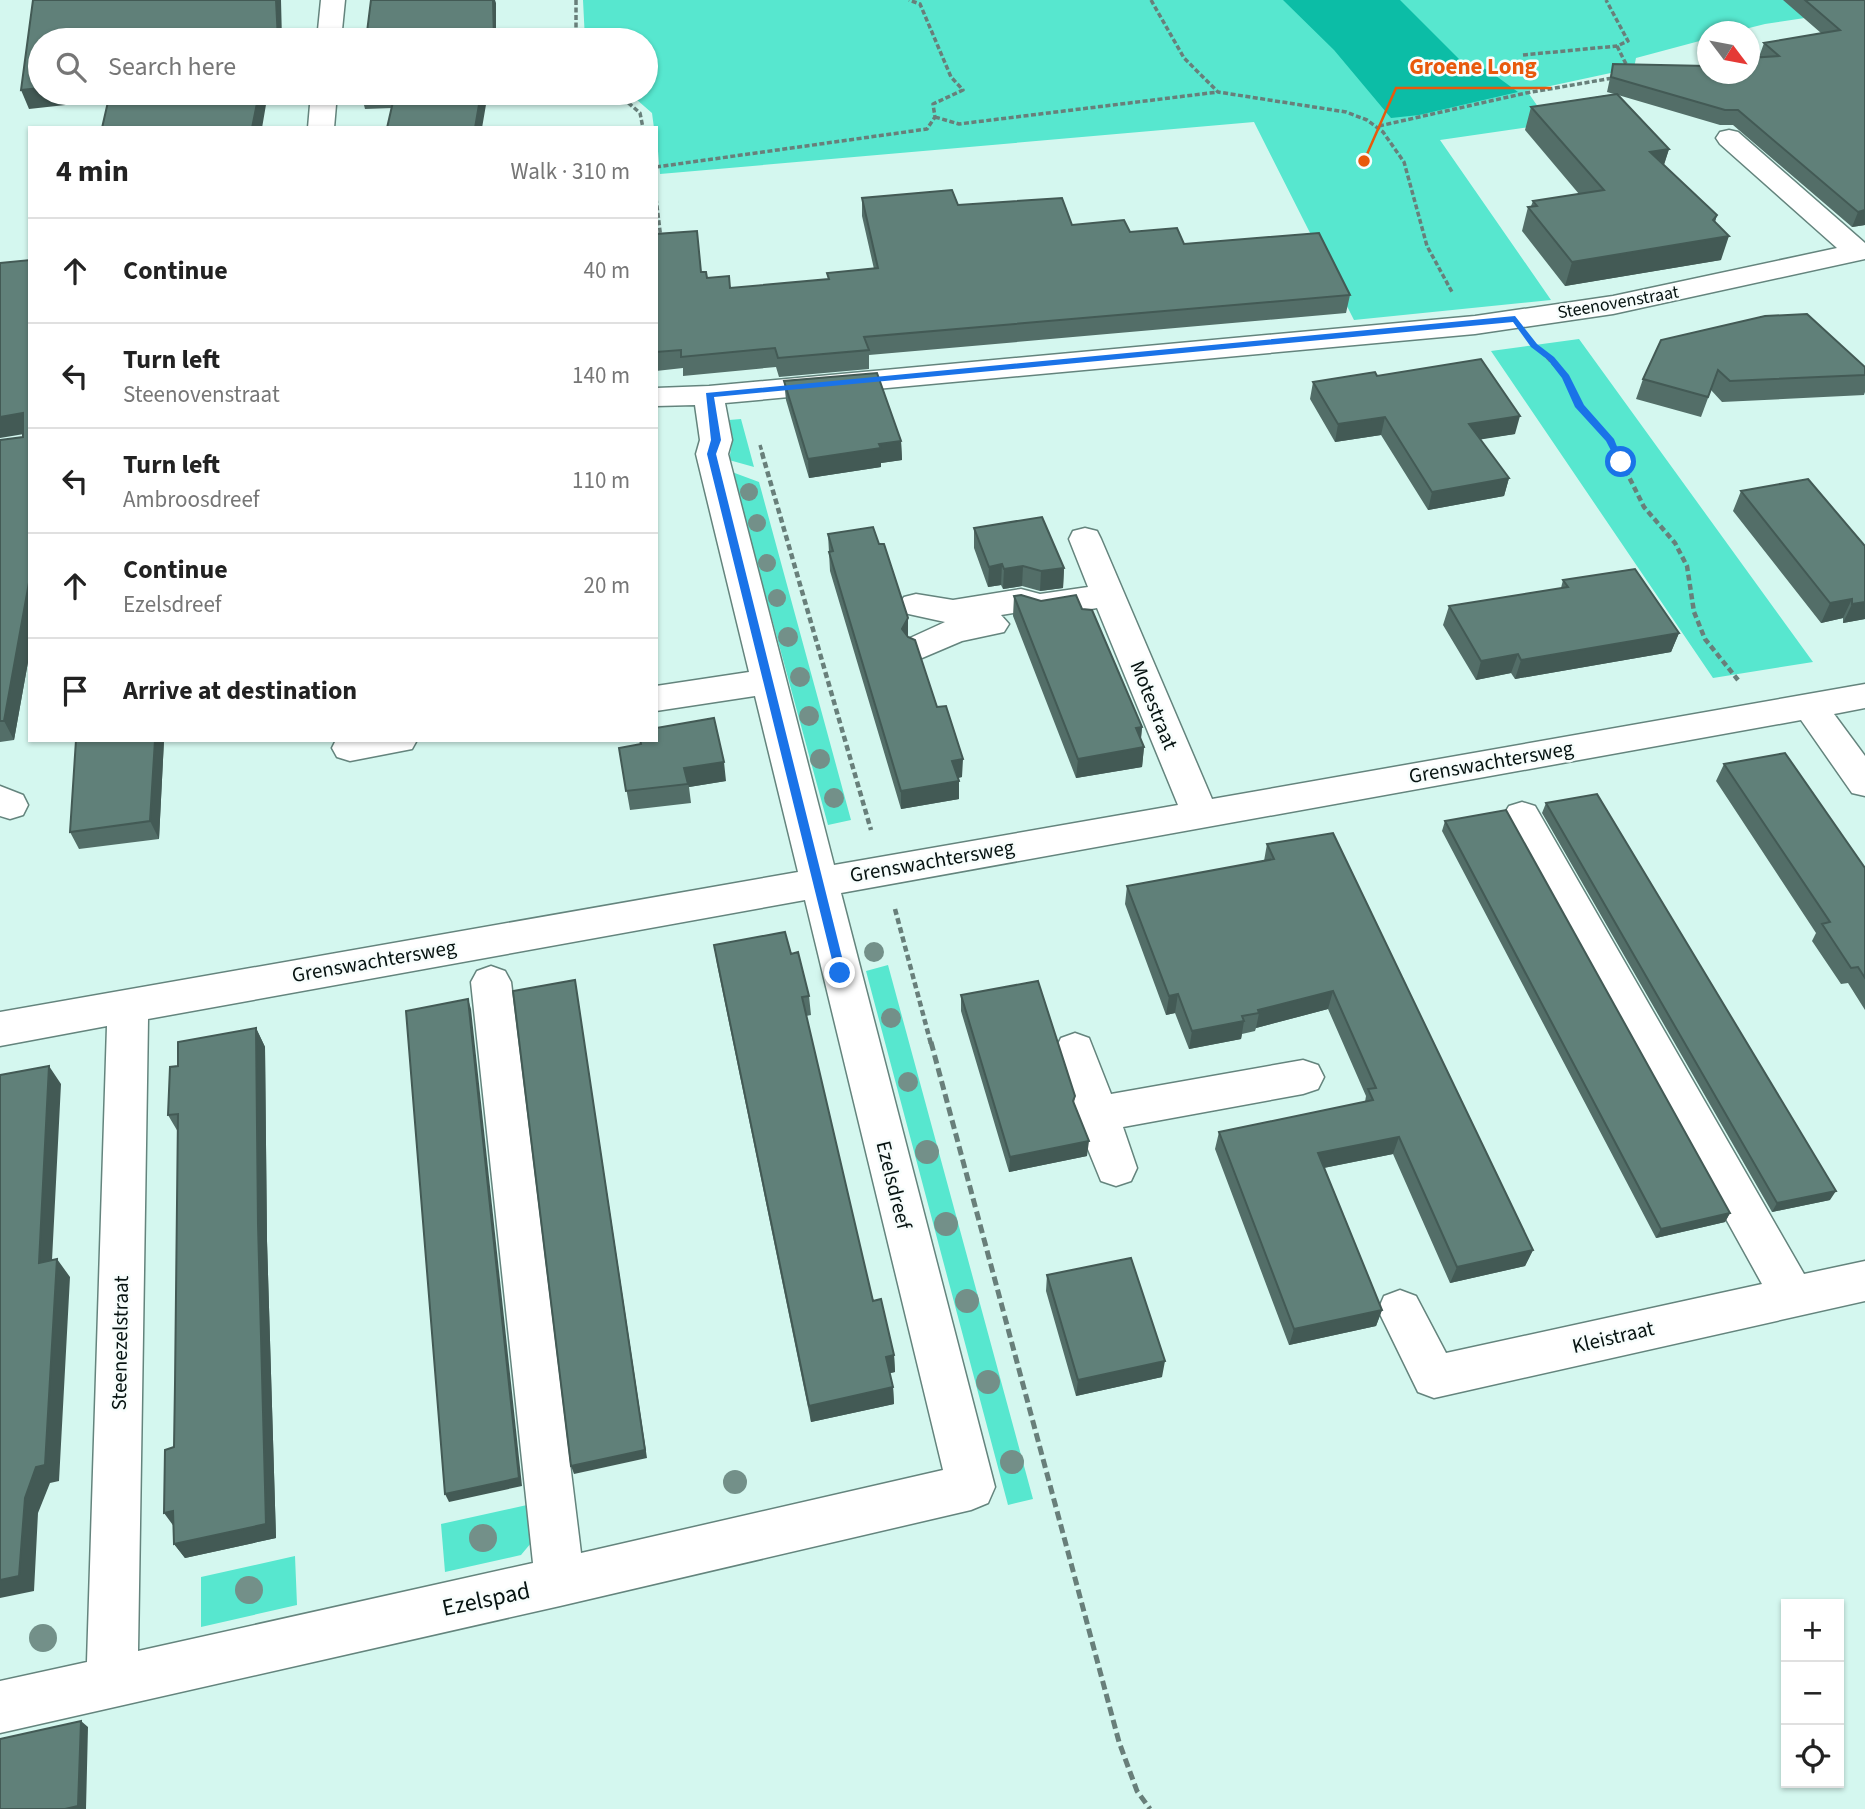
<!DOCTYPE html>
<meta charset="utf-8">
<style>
body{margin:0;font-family:"Source Sans 3",sans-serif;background:#f6f6f6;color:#222}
.controls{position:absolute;right:21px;bottom:21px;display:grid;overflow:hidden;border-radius:0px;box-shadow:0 2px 5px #0004}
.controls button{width:63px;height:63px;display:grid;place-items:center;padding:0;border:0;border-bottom:2px solid #e0e0e0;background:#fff;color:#222;font:35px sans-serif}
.compass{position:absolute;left:1697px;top:21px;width:63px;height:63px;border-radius:50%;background:#fff;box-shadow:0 2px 5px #0004;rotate:122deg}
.stop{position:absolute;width:21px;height:21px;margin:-16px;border:5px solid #1a73e8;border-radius:50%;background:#fff}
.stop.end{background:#1a73e8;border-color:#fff;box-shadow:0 2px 7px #0008}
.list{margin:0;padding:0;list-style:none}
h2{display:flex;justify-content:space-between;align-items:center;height:91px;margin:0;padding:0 28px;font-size:30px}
h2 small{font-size:23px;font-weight:400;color:#767676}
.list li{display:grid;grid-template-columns:46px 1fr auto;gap:21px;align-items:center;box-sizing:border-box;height:105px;padding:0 28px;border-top:2px solid #e0e0e0}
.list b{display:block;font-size:26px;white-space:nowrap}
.list p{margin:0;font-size:23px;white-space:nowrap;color:#767676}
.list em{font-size:23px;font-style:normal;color:#767676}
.icon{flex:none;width:38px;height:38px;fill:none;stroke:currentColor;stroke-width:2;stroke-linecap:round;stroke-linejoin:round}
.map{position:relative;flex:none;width:1865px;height:1809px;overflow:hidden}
.search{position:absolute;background:#fff;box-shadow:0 2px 5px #0004;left:28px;top:28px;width:630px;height:77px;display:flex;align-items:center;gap:18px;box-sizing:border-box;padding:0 24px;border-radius:38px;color:#767676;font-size:26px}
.panel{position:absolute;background:#fff;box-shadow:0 2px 5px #0004;left:28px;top:126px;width:630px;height:616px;border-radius:0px}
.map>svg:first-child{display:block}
</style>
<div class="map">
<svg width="1865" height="1809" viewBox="0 0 1865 1809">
<rect width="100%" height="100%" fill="#d4f7ef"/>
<path fill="#57e7cf" d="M 583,0 L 1865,0 L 1865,9 L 1765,24 L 1737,31 L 1708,32 L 1707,39 L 1636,58 L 1634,68 L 1527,91 L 1550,124 L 1440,140 L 1551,300 L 1354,320 L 1254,122 L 660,174 L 656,128 L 654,128 L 652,113 L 629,93 L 646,93 L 646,40 L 585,40 Z
M 1579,339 L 1813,662 L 1713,678 L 1491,351 Z
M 741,419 L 754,467 L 729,460 L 733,439 L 729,420 Z
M 732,472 L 759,482 L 851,820 L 828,825 Z
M 888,965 L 1033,1499 L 1008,1505 L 866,971 Z
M 527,1505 L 531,1543 L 521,1555 L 445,1572 L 441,1524 Z
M 295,1556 L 297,1605 L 201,1627 L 201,1577 Z"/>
<path fill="#0cbda6" d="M 1283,0 L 1400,0 L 1461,61 L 1488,70 L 1518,92 L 1419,115 L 1391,118 L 1334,50 Z"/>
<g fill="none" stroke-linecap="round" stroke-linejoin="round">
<g stroke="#64847d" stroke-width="3">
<path id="minor" d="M 321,0 L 345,0 L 341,40 L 317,40 Z
M 311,93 L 337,93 L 334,128 L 308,128 Z
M 1729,130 L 1738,132 L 1865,243 L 1865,259 L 1613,314 L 1475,334 L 725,403 L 732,440 L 728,454 L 834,865 L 1178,805 L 1097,608 L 1039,618 L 1020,612 L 1001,615 L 1009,624 L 1004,632 L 962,641 L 922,658 L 910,654 L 905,646 L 910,638 L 945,622 L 904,613 L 899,605 L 904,597 L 916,594 L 953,600 L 1021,589 L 1040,594 L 1088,587 L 1069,539 L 1073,531 L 1085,528 L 1097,531 L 1101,539 L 1212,799 L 1865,684 L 1865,708 L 1834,714 L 1865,756 L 1865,796 L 1852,793 L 1801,720 L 841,893 L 995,1487 L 988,1503 L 971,1510 L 560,1606 L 0,1733 L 0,1681 L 87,1662 L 107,1026 L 0,1046 L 0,1012 L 798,872 L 755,696 L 656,711 L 656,686 L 749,672 L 696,454 L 700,440 L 695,405 L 656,406 L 656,388 L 709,386 L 1475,316 L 1613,296 L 1837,248 L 1720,144 L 1716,138 L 1720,132 ZM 805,900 L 943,1470 L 581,1553 L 511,982 L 505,971 L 491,966 L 477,971 L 471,982 L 533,1563 L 138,1651 L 148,1019 Z
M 336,740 L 417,740 L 412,749 L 350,761 L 337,757 L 332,748 Z
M 0,786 L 23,795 L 28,805 L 23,815 L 10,819 L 0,816 Z
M 1522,802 L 1535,806 L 1804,1274 L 1865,1261 L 1865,1301 L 1434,1398 L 1418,1392 L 1378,1310 L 1384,1296 L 1400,1290 L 1416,1296 L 1446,1353 L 1762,1284 L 1503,816 L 1509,806 Z
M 1075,1033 L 1089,1038 L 1111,1094 L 1303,1060 L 1318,1065 L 1324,1077 L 1318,1089 L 1303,1094 L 1123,1127 L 1137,1168 L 1131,1181 L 1116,1186 L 1101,1181 L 1074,1115 L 1076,1112 L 1055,1050 L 1061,1038 Z"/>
</g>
<path stroke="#687f7a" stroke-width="3.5" stroke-dasharray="5 2.5" stroke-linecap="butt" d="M 576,0 L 576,40
M 1151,0 L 1184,58 L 1218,92 L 1346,112 L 1367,120 L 1383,132 L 1404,162 L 1427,246 L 1452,292
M 1617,46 L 1629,70
M 1523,55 L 1617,46 L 1628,41 L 1606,0
M 617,93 L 640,113 L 643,128
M 935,117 L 959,124 L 1218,92
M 1379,126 L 1526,93 L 1613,78
M 656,167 L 927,129 L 935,117 L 933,104 L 963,90 L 951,77 L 920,4 L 909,0
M 656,198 L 661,239
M 1542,352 L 1566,377 L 1580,406 L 1610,439 L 1618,455
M 760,445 L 763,455"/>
<path stroke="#687f7a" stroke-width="4.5" stroke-dasharray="6 3.5" stroke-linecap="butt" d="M 762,453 L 871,830
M 1617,453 L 1644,507 L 1675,543 L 1687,566 L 1694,612 L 1705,639 L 1738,680
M 895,909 L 931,1044"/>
<path stroke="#687f7a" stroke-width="5" stroke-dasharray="9 4.5" stroke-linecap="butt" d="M 931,1042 L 1119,1742 L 1137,1791 L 1150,1809"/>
<use href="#minor" fill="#fff" fill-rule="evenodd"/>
</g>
<g fill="#739089">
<circle cx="749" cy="492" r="9"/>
<circle cx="757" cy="523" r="9"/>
<circle cx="767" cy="563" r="9"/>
<circle cx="777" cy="598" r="9"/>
<circle cx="788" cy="637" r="10"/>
<circle cx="800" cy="677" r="10"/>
<circle cx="809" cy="716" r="10"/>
<circle cx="820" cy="759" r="10"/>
<circle cx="834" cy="798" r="10"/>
<circle cx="874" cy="952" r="10"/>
<circle cx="891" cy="1018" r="10"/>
<circle cx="908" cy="1082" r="10"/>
<circle cx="927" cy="1152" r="12"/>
<circle cx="946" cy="1224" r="12"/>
<circle cx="967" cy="1301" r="12"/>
<circle cx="988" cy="1382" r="12"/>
<circle cx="1012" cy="1462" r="12"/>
<circle cx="735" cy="1482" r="12"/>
<circle cx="483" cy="1538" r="14"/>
<circle cx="249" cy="1590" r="14"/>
<circle cx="43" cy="1638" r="14"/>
</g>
<path fill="#536e68" d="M 1783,0 L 1865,0 L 1865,225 L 1852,227 L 1733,125 L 1720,125 L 1618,95 L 1669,149 L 1664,165 L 1717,215 L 1715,222 L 1721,260 L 1565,286 L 1522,231 L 1528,207 L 1531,206 L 1533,201 L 1579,194 L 1525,130 L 1531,107 L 1614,94 L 1607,92 L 1613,64 L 1749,74 L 1759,57 L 1764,43 L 1821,33 Z
M 361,93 L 488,93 L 392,108 L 365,109 Z
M 862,198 L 958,205 L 1072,225 L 1130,232 L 1184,244 L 1350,295 L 1346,313 L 869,355 L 869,369 L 779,377 L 776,367 L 683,376 L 683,368 L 656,371 L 656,234 L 707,278 L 730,288 L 828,279 L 827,273 L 874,269 L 862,216 Z
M 30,260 L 30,651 L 14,740 L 0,742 L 0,440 L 23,437 Z
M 1661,340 L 1865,367 L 1865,392 L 1864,395 L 1722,402 L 1711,390 L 1701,417 L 1636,399 L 1643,379 Z
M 1377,376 L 1515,434 L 1480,439 L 1509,478 L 1504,496 L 1428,510 L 1381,435 L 1335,442 L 1310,399 L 1313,382 Z
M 784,381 L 901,441 L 902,460 L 881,463 L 881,467 L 809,478 L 786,400 Z
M 1808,479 L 1865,619 L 1843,623 L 1843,618 L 1821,623 L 1733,511 L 1741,491 Z
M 974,528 L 1064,568 L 1063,588 L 1040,591 L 1022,586 L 1003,589 L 1001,585 L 988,587 L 974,548 Z
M 828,534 L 908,637 L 937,707 L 962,777 L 958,778 L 959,781 L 959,799 L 901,809 L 830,571 Z
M 1563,580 L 1679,633 L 1671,652 L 1515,679 L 1511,673 L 1476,680 L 1443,625 L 1449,606 L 1561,588 Z
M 1014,596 L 1082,609 L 1142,727 L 1141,739 L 1144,747 L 1142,767 L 1076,778 L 1013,616 Z
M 164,740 L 159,839 L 79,849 L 70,832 Z
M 619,748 L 726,781 L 689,787 L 691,803 L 630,810 Z
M 1724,764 L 1865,868 L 1865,1010 L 1848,983 L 1841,984 L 1812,941 L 1816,933 L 1716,781 Z
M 1546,803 L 1830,1200 L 1772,1212 L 1542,813 Z
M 1445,821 L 1730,1213 L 1725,1222 L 1656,1238 L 1442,831 Z
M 1267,844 L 1533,1250 L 1525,1266 L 1450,1283 L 1393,1154 L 1324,1168 L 1382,1310 L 1376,1326 L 1289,1345 L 1215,1149 L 1219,1132 L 1365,1102 L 1366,1096 L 1328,1009 L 1256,1028 L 1255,1031 L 1242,1034 L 1241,1039 L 1189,1049 L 1175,1013 L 1166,1015 L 1125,904 L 1127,886 L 1264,861 Z
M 714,945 L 791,954 L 809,996 L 811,1015 L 806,1016 L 873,1301 L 894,1355 L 895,1372 L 890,1373 L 893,1387 L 894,1404 L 811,1422 L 717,964 Z
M 961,995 L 1075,1096 L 1074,1103 L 1087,1156 L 1009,1172 L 961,1011 Z
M 256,1028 L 265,1047 L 267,1241 L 276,1538 L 185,1558 L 174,1544 L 178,1132 L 168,1115 L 178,1066 Z
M 1047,1275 L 1162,1377 L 1076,1396 L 1046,1291 Z"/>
<path fill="#435a55" d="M 276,0 L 281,0 L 282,40 L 278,40 Z
M 493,0 L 495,0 L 496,3 L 496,40 L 494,40 Z
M 40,88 L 40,93 L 118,93 L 120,99 L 29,109 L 21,90 Z
M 259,93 L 268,93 L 262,128 L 252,128 Z
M 481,93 L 488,93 L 482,128 L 475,128 Z
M 1669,149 L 1661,173 L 1650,152 Z
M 1865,210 L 1865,225 L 1852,227 L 1858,212 Z
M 1717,215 L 1709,239 L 1729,236 L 1721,260 L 1565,286 L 1572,262 L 1713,220 Z
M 23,413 L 30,433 L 0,438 L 0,417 Z
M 1520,416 L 1515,434 L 1465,442 L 1469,424 Z
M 1385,417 L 1381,435 L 1335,442 L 1338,424 Z
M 901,441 L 902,460 L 881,463 L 881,467 L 809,478 L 808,459 L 879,444 Z
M 1509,478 L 1504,496 L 1428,510 L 1432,492 Z
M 1002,564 L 1001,585 L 988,587 L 989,567 Z
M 1023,566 L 1022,586 L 1003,589 L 1004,569 Z
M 1064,568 L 1063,588 L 1040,591 L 1041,571 Z
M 30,577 L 30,651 L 14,740 L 4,721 Z
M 1852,599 L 1843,618 L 1821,623 L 1830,603 Z
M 1865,602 L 1865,619 L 1843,623 L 1852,604 Z
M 908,618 L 908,636 L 903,647 L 902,629 Z
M 1679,633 L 1671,652 L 1515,679 L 1521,660 Z
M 1518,654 L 1511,673 L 1476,680 L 1481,661 Z
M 1142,727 L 1140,747 L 1136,728 Z
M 155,740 L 164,740 L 159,839 L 150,821 Z
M 1144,747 L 1142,767 L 1076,778 L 1078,759 Z
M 963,759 L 962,777 L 952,779 L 952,761 Z
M 724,762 L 726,781 L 689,787 L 684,768 Z
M 959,781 L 959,799 L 901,809 L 901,791 Z
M 575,980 L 647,1458 L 574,1474 L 571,1466 Z
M 1333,991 L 1328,1009 L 1256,1028 L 1259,1013 L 1258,1010 Z
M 1178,994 L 1175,1013 L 1166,1015 L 1169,996 Z
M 468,999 L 471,1009 L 522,1486 L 449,1502 L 445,1494 Z
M 1244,1021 L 1241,1039 L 1189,1049 L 1192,1031 Z
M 256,1028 L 265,1047 L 267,1241 L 276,1538 L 185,1558 L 174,1544 L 258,1224 Z
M 49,1066 L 61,1084 L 51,1280 L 39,1263 Z
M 1399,1137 L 1393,1154 L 1313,1170 L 1318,1153 Z
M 1089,1141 L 1087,1156 L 1009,1172 L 1010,1157 Z
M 1836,1191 L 1830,1200 L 1772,1212 L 1777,1203 Z
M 1730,1213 L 1725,1222 L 1656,1238 L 1661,1229 Z
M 1533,1250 L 1525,1266 L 1450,1283 L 1457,1267 Z
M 57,1259 L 70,1277 L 59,1481 L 50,1483 L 38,1513 L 34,1591 L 0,1598 L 0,1580 L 25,1498 Z
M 1382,1310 L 1376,1326 L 1289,1345 L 1294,1329 Z
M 894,1355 L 895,1372 L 886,1374 L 886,1357 Z
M 1165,1361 L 1162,1377 L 1076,1396 L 1078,1380 Z
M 893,1387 L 894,1404 L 811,1422 L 809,1406 Z
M 173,1511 L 175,1528 L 164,1513 Z
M 81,1721 L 88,1727 L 86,1809 L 65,1809 Z"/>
<path fill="#608079" stroke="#435a55" stroke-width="2" d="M 33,0 L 276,0 L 278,40 L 40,40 L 40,88 L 21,90 Z
M 371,0 L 493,0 L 494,40 L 366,40 Z
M 1805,0 L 1865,0 L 1865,210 L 1858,212 L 1738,110 L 1725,110 L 1611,77 L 1613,64 L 1707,66 L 1707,74 L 1749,74 L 1749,58 L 1779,56 L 1764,43 L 1840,30 Z
M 110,93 L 259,93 L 252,128 L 102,128 Z
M 395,93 L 481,93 L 475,128 L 387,128 Z
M 1617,94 L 1669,149 L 1650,152 L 1717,215 L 1713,220 L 1729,236 L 1572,262 L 1528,207 L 1537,206 L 1533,201 L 1604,190 L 1531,107 Z
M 952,190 L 958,205 L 1062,198 L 1072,225 L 1124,220 L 1130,232 L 1177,228 L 1184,244 L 1319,233 L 1350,295 L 864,337 L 869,350 L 778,358 L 775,348 L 681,357 L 681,350 L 656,352 L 656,234 L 697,231 L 701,272 L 706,272 L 707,278 L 729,276 L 730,288 L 829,279 L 827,273 L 878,268 L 862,198 Z
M 30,260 L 30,577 L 4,721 L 0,721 L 0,440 L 23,437 L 23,413 L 0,417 L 0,263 Z
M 1807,314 L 1865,367 L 1865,375 L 1730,381 L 1718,370 L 1708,397 L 1643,379 L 1661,340 L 1765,316 Z
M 1481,359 L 1520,416 L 1469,424 L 1509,478 L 1432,492 L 1385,417 L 1338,424 L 1313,382 L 1375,372 L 1377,376 Z
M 877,373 L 901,441 L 879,444 L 881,448 L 808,459 L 784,381 Z
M 1808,479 L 1865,546 L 1865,602 L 1852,604 L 1852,599 L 1830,603 L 1741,491 Z
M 1042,517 L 1064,568 L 1041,571 L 1023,566 L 1004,569 L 1002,564 L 989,567 L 974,528 Z
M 873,527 L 879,544 L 884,544 L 908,618 L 902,629 L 908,637 L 915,640 L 937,707 L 946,706 L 963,759 L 952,761 L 959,781 L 901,791 L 829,552 L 833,551 L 828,534 Z
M 1635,569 L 1679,633 L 1521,660 L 1518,654 L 1481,661 L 1449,606 L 1568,587 L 1563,580 Z
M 1021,595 L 1041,601 L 1076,595 L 1082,609 L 1092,610 L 1142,727 L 1136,728 L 1144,747 L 1078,759 L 1014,596 Z
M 714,718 L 724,762 L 684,768 L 688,784 L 626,791 L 619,748 L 641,744 L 640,740 L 656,740 L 656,728 Z
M 76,740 L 155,740 L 150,821 L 70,832 Z
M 1785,753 L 1865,868 L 1865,978 L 1858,967 L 1851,968 L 1822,924 L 1830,922 L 1724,764 Z
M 1597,794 L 1836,1191 L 1777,1203 L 1546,803 Z
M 1506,810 L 1730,1213 L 1661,1229 L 1445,821 Z
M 1333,833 L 1533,1250 L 1457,1267 L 1399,1137 L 1318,1153 L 1382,1310 L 1294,1329 L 1219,1132 L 1373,1100 L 1368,1089 L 1376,1088 L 1333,991 L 1258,1010 L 1259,1013 L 1242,1016 L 1244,1021 L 1192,1031 L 1178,994 L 1169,996 L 1127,886 L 1274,859 L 1267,844 Z
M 785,932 L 791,954 L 798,952 L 809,996 L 802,997 L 873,1301 L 881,1299 L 894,1355 L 886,1357 L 893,1387 L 809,1406 L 714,945 Z
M 575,980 L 645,1450 L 571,1466 L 513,991 Z
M 1038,981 L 1075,1096 L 1073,1101 L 1089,1141 L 1010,1157 L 961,995 Z
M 468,999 L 519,1478 L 445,1494 L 406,1011 Z
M 256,1028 L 258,1224 L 266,1524 L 174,1544 L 173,1511 L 164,1513 L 165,1450 L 174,1447 L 175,1384 L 178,1114 L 168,1115 L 170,1067 L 178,1066 L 178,1042 Z
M 49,1066 L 39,1263 L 57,1259 L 45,1465 L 36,1467 L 25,1498 L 19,1576 L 0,1580 L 0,1075 Z
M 1131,1258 L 1165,1361 L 1078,1380 L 1047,1275 Z
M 81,1721 L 78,1806 L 65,1809 L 0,1809 L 0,1739 Z"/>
<path fill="#1a73e8" d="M 1515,316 L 1537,344 L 1554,357 L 1569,375 L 1584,405 L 1614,439 L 1624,464 L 1618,464 L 1606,441 L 1575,407 L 1562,378 L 1548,360 L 1531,347 L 1513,322 L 714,397 L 721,440 L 716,454 L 846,973 L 844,976 L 836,976 L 707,454 L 711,440 L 706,393 Z"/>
<g text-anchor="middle" stroke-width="5" stroke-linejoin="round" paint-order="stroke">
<g font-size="18" fill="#071311" stroke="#f7fdfc">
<text transform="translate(1618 302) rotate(-10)" y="6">Steenovenstraat</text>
</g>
<g font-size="21" fill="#071311" stroke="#f7fdfc">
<text transform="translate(1154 705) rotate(68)" y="7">Motestraat</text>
<text transform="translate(1491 762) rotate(-10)" y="7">Grenswachtersweg</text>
<text transform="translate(932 861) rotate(-10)" y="7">Grenswachtersweg</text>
<text transform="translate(374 961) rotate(-10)" y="7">Grenswachtersweg</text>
<text transform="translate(894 1185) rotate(76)" y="7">Ezelsdreef</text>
<text transform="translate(1613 1337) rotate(-13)" y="7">Kleistraat</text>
<text transform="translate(120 1343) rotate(-89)" y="7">Steenezelstraat</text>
</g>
<g font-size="24" fill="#071311" stroke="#f7fdfc">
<text transform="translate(486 1599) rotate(-12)" y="8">Ezelspad</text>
</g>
</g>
<path fill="none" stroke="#e8590c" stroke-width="2.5" d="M1364 161L1396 88H1551"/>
<circle fill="#e8590c" stroke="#f7fdfc" stroke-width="2.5" cx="1364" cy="161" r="7"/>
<g font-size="23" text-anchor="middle" font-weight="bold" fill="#e8590c" stroke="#f7fdfc" stroke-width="5" stroke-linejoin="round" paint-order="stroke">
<text x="1473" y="74">Groene Long</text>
</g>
</svg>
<div class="controls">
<button>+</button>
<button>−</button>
<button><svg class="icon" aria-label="locate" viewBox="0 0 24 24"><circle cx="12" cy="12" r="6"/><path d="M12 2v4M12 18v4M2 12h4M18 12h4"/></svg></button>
</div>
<svg class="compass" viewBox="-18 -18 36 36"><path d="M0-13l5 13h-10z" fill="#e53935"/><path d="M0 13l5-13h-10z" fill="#767676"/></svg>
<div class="stop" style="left:1621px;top:462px"></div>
<div class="stop end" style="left:840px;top:973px"></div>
<div class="search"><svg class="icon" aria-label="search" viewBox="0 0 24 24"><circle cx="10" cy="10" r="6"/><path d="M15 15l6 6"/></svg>Search here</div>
<section class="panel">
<h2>4 min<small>Walk · 310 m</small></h2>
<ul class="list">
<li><svg class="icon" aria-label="ahead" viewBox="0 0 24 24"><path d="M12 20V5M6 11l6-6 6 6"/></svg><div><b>Continue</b></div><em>40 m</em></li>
<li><svg class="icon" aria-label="left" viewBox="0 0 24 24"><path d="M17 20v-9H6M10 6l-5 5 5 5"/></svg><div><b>Turn left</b><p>Steenovenstraat</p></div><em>140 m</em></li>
<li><svg class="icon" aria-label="left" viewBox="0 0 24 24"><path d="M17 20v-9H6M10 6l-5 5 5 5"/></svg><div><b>Turn left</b><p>Ambroosdreef</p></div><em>110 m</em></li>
<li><svg class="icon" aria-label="ahead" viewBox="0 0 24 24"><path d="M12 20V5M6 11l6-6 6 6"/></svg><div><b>Continue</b><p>Ezelsdreef</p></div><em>20 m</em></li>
<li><svg class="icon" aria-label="arrive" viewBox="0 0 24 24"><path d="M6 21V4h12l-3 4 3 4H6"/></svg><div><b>Arrive at destination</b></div></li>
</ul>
</section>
</div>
